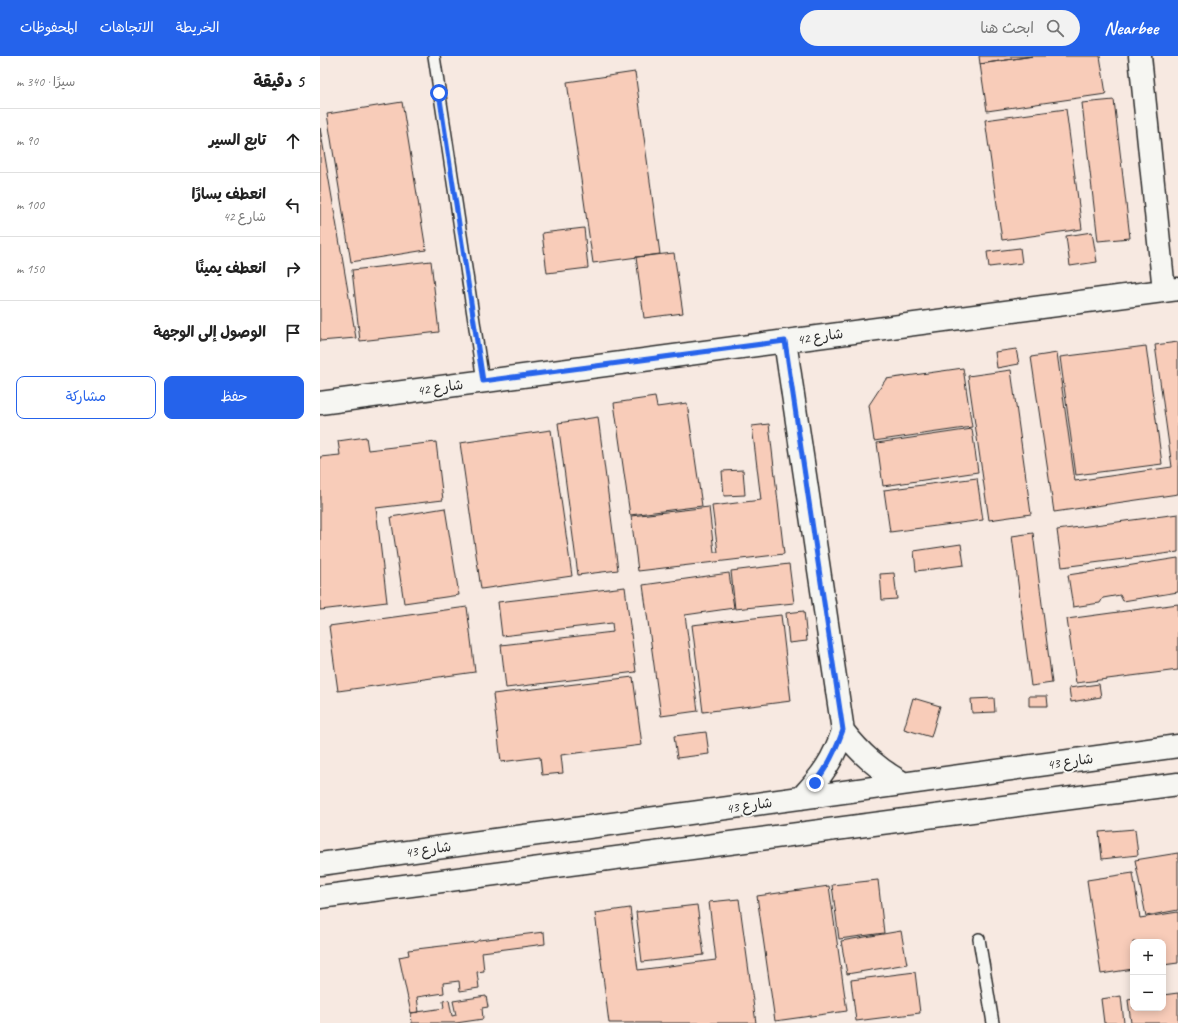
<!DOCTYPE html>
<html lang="ar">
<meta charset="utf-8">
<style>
body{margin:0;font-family:Caveat,"Playpen Sans Arabic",sans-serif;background:#f2f2f2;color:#222;direction:rtl}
.controls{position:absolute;right:12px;bottom:12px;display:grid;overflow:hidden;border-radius:8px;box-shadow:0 2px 10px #0003}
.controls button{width:36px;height:36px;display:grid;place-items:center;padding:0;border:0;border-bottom:1px solid #e0e0e0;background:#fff;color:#222;font:20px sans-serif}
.stop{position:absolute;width:12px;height:12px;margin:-9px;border:3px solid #2563eb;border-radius:50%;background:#fff}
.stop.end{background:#2563eb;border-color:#fff;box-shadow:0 1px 4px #0008}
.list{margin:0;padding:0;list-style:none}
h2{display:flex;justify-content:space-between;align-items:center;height:52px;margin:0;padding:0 16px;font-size:17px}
h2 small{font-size:13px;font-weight:400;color:#767676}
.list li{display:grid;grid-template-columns:26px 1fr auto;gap:12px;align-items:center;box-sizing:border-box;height:64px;padding:0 16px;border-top:1px solid #e0e0e0}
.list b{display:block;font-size:15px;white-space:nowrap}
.list p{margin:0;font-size:13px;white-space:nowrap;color:#767676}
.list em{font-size:13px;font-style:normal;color:#767676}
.actions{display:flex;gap:8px;padding:12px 16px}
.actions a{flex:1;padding:9px 0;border:1px solid #2563eb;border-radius:8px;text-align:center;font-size:14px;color:#2563eb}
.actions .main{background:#2563eb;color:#fff}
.icon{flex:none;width:22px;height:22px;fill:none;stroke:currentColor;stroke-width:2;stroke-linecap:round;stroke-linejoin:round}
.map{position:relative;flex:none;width:858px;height:967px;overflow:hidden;direction:ltr}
header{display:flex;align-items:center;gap:24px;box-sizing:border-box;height:56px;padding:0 20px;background:#2563eb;color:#fff}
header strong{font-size:19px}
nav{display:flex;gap:22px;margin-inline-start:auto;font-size:14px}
.search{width:280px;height:36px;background:#f2f2f2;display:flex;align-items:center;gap:10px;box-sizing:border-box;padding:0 14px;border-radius:22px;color:#767676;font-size:15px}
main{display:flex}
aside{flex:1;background:#fff}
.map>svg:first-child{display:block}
</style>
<header>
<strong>Nearbee</strong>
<div class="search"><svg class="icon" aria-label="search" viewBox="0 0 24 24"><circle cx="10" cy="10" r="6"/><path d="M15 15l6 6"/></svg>ابحث هنا</div>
<nav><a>الخريطة</a><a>الاتجاهات</a><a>المحفوظات</a></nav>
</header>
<main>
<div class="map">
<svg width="858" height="967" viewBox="0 0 858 967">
<rect width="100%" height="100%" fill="#f7e9e1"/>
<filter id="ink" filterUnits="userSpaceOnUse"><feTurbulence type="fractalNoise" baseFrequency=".025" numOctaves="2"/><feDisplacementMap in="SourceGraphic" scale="8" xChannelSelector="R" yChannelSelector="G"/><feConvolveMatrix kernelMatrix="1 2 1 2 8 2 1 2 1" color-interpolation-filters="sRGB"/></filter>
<g filter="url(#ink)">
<path fill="#f8ccb9" stroke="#2b2b2b" d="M 659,0 L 713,0 L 660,8 Z
M 713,0 L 780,0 L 786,38 L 667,55 L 660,8 Z
M 315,16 L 340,198 L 273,207 L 247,26 Z
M 794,44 L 810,182 L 778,185 L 762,47 Z
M 82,46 L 106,194 L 31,206 L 7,58 Z
M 746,53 L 762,173 L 682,184 L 665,64 Z
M 0,72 L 36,282 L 0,285 Z
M 264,172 L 268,212 L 227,217 L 222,177 Z
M 772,176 L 777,206 L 750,210 L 746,180 Z
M 700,192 L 702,207 L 669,211 L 667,196 Z
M 354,197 L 363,257 L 324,262 L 316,201 Z
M 111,205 L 119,276 L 40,285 L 32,214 Z
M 858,286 L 858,438 L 734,456 L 711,301 L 737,297 L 755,425 L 852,411 L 835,289 Z
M 826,290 L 842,408 L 756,419 L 740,301 Z
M 696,293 L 699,308 L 677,312 L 675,296 Z
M 643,312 L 652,371 L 554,385 L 549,349 L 566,323 Z
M 691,314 L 711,458 L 669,464 L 648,320 Z
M 335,341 L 337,351 L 367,347 L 382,450 L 310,459 L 294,347 Z
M 278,361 L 298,514 L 258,519 L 238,367 Z
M 449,368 L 464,498 L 318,515 L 311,460 L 389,451 L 394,496 L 398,496 L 392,450 L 441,444 L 432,370 Z
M 652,373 L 658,416 L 563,430 L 557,387 Z
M 231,374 L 252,520 L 161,533 L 140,387 Z
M 46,381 L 48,394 L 116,386 L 123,444 L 56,452 L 67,546 L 0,554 L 0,401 L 20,399 L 18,385 Z
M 423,414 L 425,439 L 404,440 L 402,415 Z
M 657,422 L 663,464 L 570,476 L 564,434 Z
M 125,452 L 139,539 L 84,547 L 71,461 Z
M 858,458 L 858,496 L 742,511 L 737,474 Z
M 713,477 L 732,627 L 711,630 L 692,480 Z
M 641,488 L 644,509 L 596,515 L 594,495 Z
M 858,502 L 858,536 L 803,545 L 800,539 L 783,542 L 780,547 L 753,551 L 748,519 Z
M 469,508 L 474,547 L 415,553 L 411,515 Z
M 409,517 L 414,552 L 365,559 L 378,655 L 341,660 L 323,529 Z
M 574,517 L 577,543 L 562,544 L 560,518 Z
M 305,531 L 316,616 L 186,632 L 181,589 L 293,576 L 292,567 L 182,580 L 178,546 Z
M 858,548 L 858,614 L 756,627 L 747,563 Z
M 147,551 L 155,616 L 18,635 L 9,570 Z
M 484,555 L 487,585 L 469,587 L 466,557 Z
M 461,559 L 471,645 L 383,656 L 372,569 Z
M 313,621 L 322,689 L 241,699 L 243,717 L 222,719 L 220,701 L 181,706 L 173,638 Z
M 779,628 L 781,641 L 751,646 L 749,632 Z
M 709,640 L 727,640 L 728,650 L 709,650 Z
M 593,642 L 620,650 L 611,681 L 584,673 Z
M 674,642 L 675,656 L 652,657 L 651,643 Z
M 386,676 L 389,698 L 357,702 L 354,680 Z
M 815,773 L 818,799 L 782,803 L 779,776 Z
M 858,797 L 858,854 L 826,860 L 815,804 Z
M 813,817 L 820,862 L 858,856 L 858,907 L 843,909 L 843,886 L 813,886 L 813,913 L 781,918 L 767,824 Z
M 558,824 L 564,877 L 519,883 L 512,829 Z
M 509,830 L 527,955 L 455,965 L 437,840 Z
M 419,843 L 436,967 L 289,967 L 275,857 L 310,852 L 318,914 L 396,904 L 389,846 Z
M 377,849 L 384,899 L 322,906 L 316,856 Z
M 581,875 L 587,908 L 527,918 L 521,885 Z
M 224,876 L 225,888 L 162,896 L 164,915 L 157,916 L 159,932 L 140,935 L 139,925 L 123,927 L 124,937 L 97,941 L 99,956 L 91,957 L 79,901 L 89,899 L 88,894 L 156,886 L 159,884 Z
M 595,916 L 600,957 L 536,965 L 531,924 Z
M 858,937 L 858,967 L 811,967 L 808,944 L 813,943 L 813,952 L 843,952 L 843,939 Z
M 166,940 L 168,951 L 162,952 L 163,963 L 136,967 L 92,967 L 91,957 L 124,952 L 123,945 L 129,944 L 132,960 L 136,959 L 133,945 Z
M 801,940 L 804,967 L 784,967 L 781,943 Z"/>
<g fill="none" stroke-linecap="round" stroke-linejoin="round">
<g stroke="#2b2b2b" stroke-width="14">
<path id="service" d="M 114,0 L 163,325
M 659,883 L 673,967"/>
</g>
<g stroke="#2b2b2b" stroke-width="25">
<path id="minor" d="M 820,0 L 844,235
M 465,285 L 523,675 C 513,704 503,719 481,742
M 0,347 L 858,233
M 523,675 C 541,698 558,713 583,727
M 0,808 L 858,690
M 0,841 L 858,728"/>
</g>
<use href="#service" stroke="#f6f6f2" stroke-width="11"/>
<use href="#minor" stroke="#f6f6f2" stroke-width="22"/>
</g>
</g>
<g fill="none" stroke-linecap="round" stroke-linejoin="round" filter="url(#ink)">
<path stroke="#2563eb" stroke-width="5" d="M 119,37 L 163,325 L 465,285 L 523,674 C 516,694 508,711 495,727"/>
</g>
<g text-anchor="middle" stroke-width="4" stroke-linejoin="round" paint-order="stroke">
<g font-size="14" fill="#2b2b2b" stroke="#f6f6f2">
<text transform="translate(500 280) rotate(-8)" y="5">شارع 42</text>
<text transform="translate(120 331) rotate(-8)" y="5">شارع 42</text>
<text transform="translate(750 705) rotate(-8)" y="5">شارع 43</text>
<text transform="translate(429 749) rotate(-8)" y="5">شارع 43</text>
<text transform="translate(108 793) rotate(-8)" y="5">شارع 43</text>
</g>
</g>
</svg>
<div class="controls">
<button>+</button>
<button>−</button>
</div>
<div class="stop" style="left:119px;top:37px"></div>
<div class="stop end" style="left:495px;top:727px"></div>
</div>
<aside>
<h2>5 دقيقة<small>سيرًا · 340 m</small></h2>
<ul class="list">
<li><svg class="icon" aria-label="ahead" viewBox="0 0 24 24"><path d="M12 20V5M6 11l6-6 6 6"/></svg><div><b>تابع السير</b></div><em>90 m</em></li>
<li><svg class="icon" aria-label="left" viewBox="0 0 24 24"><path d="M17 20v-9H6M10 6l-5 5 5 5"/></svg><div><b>انعطف يسارًا</b><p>شارع 42</p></div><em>100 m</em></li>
<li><svg class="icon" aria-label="right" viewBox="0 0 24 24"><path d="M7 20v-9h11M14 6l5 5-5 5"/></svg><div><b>انعطف يمينًا</b></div><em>150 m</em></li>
<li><svg class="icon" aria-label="arrive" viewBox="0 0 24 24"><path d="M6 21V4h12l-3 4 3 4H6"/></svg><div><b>الوصول إلى الوجهة</b></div></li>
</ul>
<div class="actions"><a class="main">حفظ</a><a>مشاركة</a></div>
</aside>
</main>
